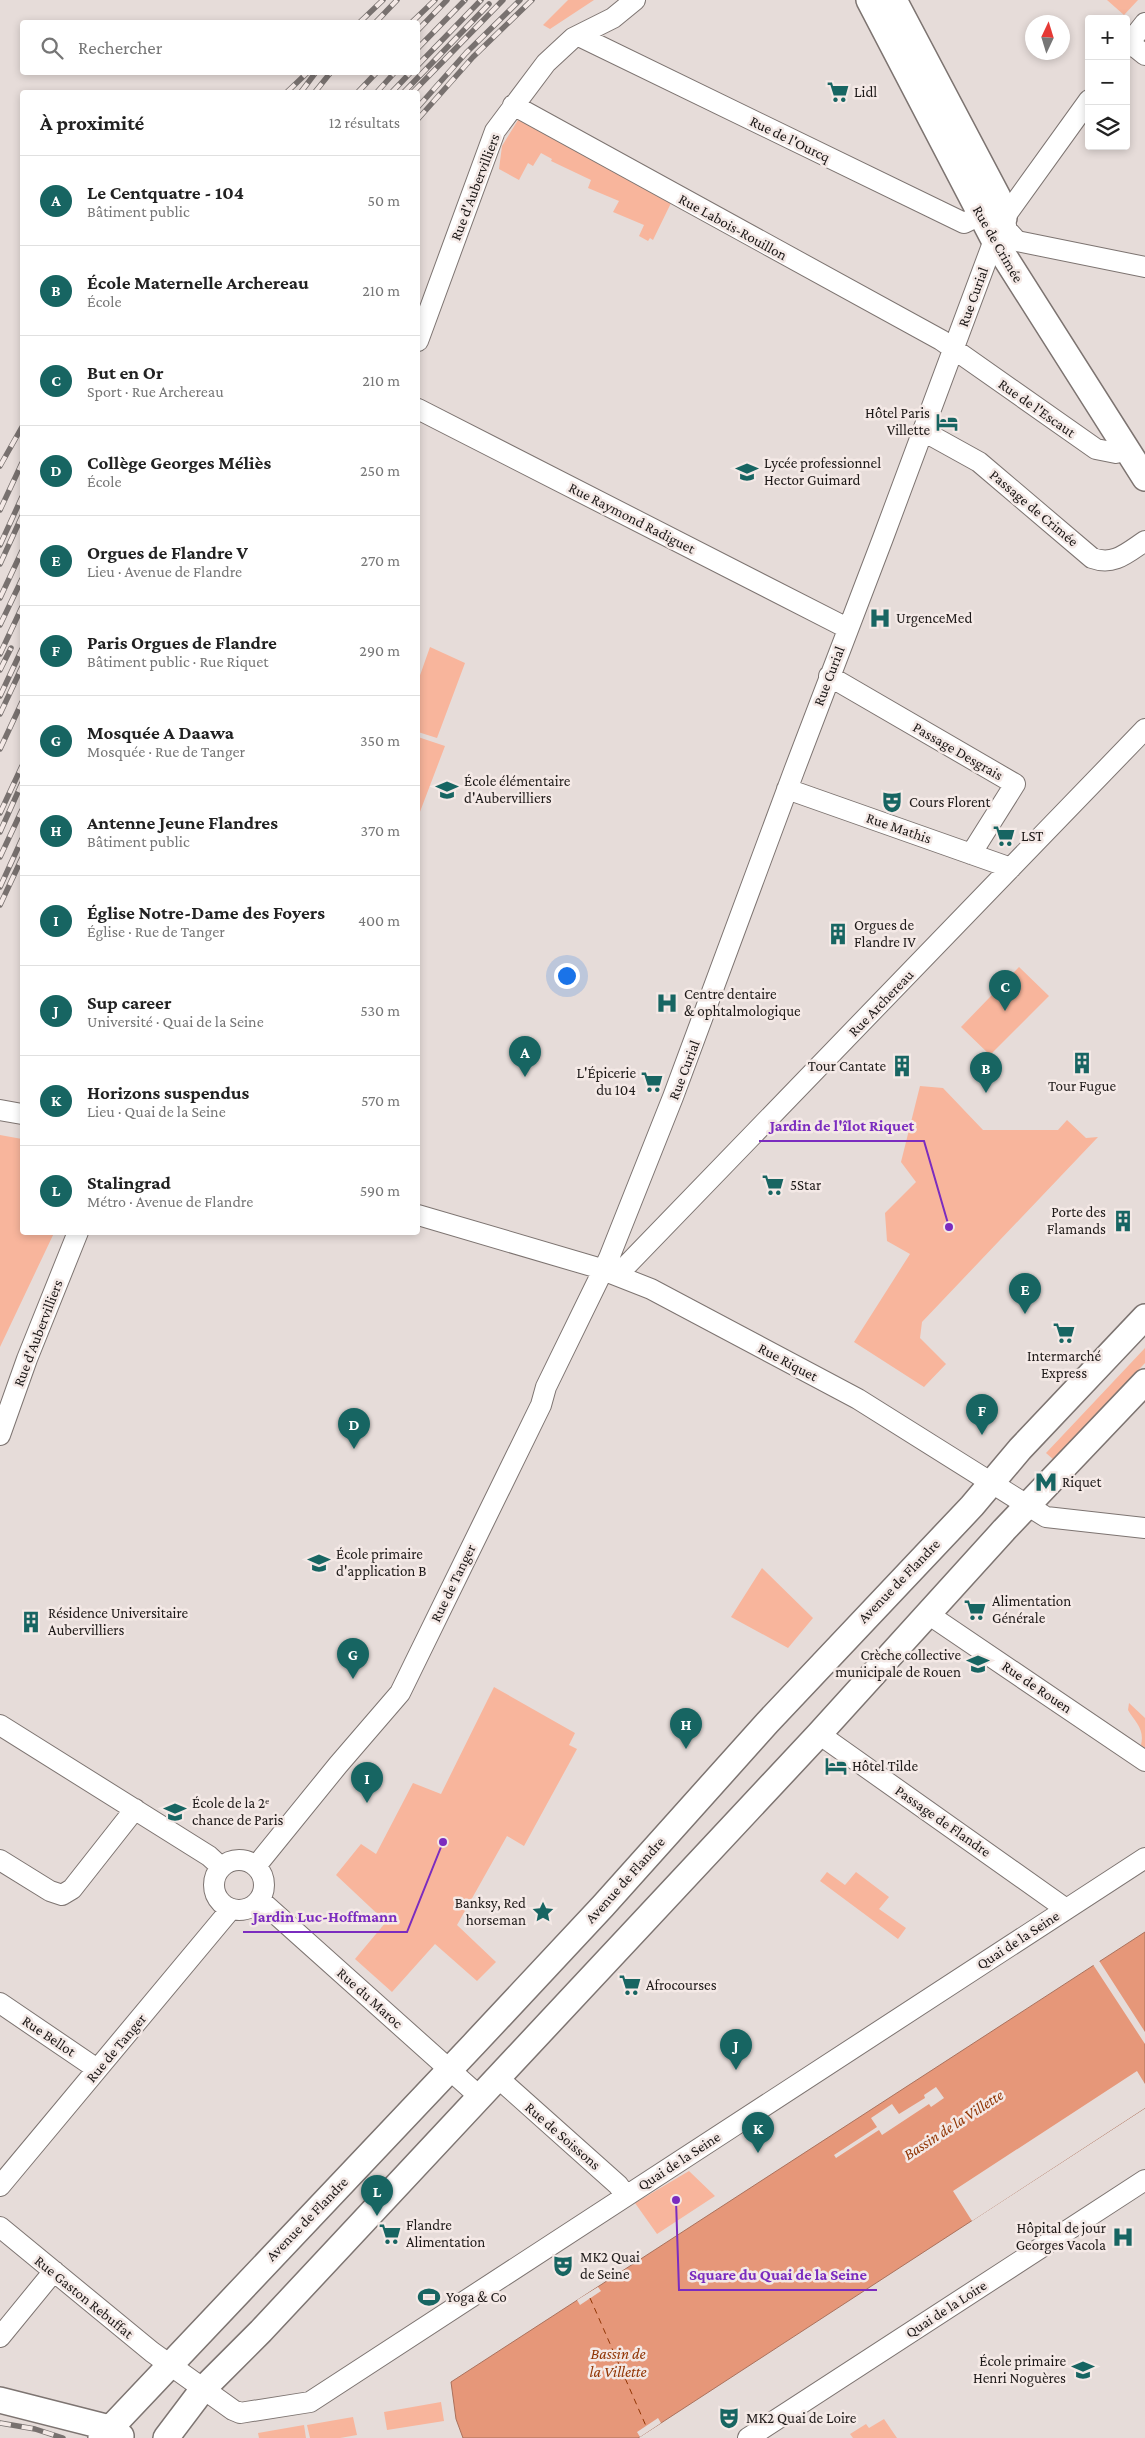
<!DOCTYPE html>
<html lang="fr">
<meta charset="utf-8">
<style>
body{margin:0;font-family:"Crimson Pro",serif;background:#f2f2f2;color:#222}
.controls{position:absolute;right:15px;top:15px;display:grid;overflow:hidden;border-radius:5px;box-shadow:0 2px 8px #0003}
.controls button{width:45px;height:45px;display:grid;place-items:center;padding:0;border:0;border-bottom:1px solid #e0e0e0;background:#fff;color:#222;font:25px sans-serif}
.compass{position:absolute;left:1025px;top:15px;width:45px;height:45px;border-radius:50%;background:#fff;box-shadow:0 2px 8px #0003;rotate:4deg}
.you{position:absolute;left:566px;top:975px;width:18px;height:18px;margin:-12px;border:4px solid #fff;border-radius:50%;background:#1a73e8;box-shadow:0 0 0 8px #1a73e833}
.badge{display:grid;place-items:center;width:32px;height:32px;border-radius:50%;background:#176562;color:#fff;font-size:16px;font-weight:700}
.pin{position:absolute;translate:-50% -41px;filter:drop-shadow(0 1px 2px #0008)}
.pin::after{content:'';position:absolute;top:26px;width:18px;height:15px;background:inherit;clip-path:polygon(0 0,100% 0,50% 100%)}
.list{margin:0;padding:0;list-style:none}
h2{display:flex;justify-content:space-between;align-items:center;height:65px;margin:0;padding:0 20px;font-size:21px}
h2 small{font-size:16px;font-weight:400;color:#767676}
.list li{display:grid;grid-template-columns:32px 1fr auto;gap:15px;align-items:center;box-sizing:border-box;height:90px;padding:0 20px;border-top:1px solid #e0e0e0}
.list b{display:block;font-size:19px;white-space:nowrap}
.list p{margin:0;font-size:16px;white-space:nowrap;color:#767676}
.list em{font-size:16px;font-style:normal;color:#767676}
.icon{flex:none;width:28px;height:28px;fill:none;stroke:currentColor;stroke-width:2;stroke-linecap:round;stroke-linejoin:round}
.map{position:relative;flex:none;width:1145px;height:2438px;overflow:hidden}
.search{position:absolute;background:#fff;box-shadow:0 2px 8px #0003;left:20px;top:20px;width:400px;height:55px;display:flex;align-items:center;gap:12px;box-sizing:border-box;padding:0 18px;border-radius:5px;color:#767676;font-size:19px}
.panel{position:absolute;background:#fff;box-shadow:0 2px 8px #0003;left:20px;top:90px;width:400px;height:1145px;border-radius:5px}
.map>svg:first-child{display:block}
</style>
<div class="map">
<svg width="1145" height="2438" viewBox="0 0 1145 2438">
<rect width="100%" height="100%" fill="#e6dcd9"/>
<path fill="#f8b59c" d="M 568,0 L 594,0 L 550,29 L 543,25 Z
M 1107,0 L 1138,0 L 1124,15 Z
M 518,120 L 523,120 L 671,203 L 653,240 L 650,238 L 648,241 L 639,236 L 644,225 L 613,212 L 619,201 L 588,188 L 591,180 L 551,161 L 552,159 L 541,153 L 533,166 L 528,163 L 519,180 L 499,169 L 502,146 Z
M 430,647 L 465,663 L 437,738 L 418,732 L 418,681 Z
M 418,737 L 445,746 L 418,817 Z
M 1019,967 L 1049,996 L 990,1055 L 961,1027 Z
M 920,1086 L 943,1088 L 983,1130 L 1058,1130 L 1067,1120 L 1086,1138 L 1098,1137 L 922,1322 L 920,1338 L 946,1364 L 924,1387 L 854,1342 L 910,1254 L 887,1241 L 885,1213 L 916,1182 L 901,1162 Z
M 0,1135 L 22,1139 L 22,1232 L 54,1233 L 0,1347 Z
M 1145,1348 L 1145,1363 L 1054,1460 L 1046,1453 Z
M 762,1568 L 813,1618 L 788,1648 L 731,1617 Z
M 494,1687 L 575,1733 L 569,1745 L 577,1749 L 524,1846 L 507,1836 L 457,1925 L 496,1962 L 477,1981 L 435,1944 L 392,1992 L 355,1959 L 386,1922 L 336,1875 L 361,1844 L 376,1854 L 413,1783 L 441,1794 Z
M 1129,1703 L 1145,1718 L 1145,1748 L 1141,1745 C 1145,1729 1135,1722 1128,1710 Z
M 827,1872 L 845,1885 L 856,1872 L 889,1897 L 879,1909 L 906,1928 L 898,1939 L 820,1881 Z
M 689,2171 L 715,2196 L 657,2234 L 635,2203 Z
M 441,2402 L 444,2421 L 387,2430 L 384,2412 Z
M 353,2417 L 357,2435 L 340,2438 L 310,2438 L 307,2425 Z
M 884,2419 L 897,2438 L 853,2438 L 850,2434 L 866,2424 L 869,2428 Z
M 304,2425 L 306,2438 L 259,2438 L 258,2433 Z"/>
<path fill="#e69779" stroke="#aa715c" d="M 1145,1932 L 1145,2108 L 638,2438 L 463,2438 L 456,2419 L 451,2382 Z"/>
<path fill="#e6dcd9" d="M 1098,1959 L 1145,2032 L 1145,2044 L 1092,1963 Z
M 1137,2071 L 1145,2084 L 1145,2108 L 972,2221 L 953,2191 Z
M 936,2087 L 944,2098 L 931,2107 L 929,2104 L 882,2135 L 879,2130 L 836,2158 L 834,2155 L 877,2127 L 871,2118 L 892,2104 L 899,2114 L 925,2098 L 924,2095 Z
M 598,2287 L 601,2291 L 580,2305 L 577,2300 Z
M 658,2418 L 661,2423 L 640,2437 L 637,2432 Z"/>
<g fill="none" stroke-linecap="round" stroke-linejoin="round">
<path stroke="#913504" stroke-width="1" stroke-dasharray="6 5" stroke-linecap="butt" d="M 590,2298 L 646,2426"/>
<g stroke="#7d7471" stroke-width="22">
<path id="minor" d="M 579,36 L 964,223 L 993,209
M 1130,43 L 1145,55
M 1126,47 L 1145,23
M 1089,100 L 1004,218 L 1007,230 L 1017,241 L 1145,267
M 513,105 L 941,340 L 1096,449 L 1116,453 L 1126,450
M 418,341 L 495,131 L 546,63 L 573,38 L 613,18 L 635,0
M 418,409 L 847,628
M 923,431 L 979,462 L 1092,558 C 1114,566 1127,553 1145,541
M 829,676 L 1015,784 L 971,854
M 787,789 L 1011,868
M 0,1110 L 22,1114
M 418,1215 L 595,1267 L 651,1289 L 858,1399 L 1046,1517 L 1145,1528
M 615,1274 L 627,1265 L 1145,729
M 0,1435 L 27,1359 L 78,1232
M 928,1614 L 1145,1761
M 0,1725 L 209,1856 L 221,1867
M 819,1734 L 1066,1909
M214 1885a25 25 0 1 1 50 0a25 25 0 1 1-50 0Z
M 0,1860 L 50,1891 L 62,1895 L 72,1889 L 135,1809
M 256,1866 L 338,1765 L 400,1693 L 541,1405 L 546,1387 L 609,1258 L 673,1097 L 794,771 L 883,538 L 994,240
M 260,1900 L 479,2096
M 0,2003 L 97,2069
M 497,2077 L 618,2185 L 626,2196
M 0,2186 L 231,1909
M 0,2227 L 152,2352 L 233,2410 L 240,2413 L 310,2402 L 1145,1858
M 0,2337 L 54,2271
M 748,2438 L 1145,2180"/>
</g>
<g stroke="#7d7471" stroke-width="28">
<path id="major" d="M 869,0 L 994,240 L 1145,478
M 894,0 L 998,197 L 1004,218 L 994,240
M 0,2400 L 110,2428 L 121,2436
M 101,2438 L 474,2044 L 603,1906 L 767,1723 L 972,1506 L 1020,1449 L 1145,1317
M 166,2438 L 203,2389 L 261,2331 L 819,1734 L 1004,1530 L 1145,1382"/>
</g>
<use href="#minor" stroke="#fff" stroke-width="20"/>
<use href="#major" stroke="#fff" stroke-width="25"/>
<g stroke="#78716f" stroke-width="5.5">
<path id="rail" d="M 360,22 L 383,0
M 376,22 L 397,0
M 412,22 L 435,0
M 418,30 L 447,0
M 418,48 L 465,0
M 418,65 L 481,0
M 287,92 L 308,72
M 301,92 L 316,72
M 315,92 L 331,72
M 358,92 L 377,72
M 377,92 L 395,72
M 392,92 L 411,72
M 404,92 L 489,4
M 413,92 L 503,0
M 418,107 L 466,53 L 520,0
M 418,119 L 473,57 L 532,0
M 0,466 L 22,427
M 0,510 L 22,463
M 0,545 L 22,497
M 0,564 L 22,516
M 0,598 L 22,551
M 0,625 L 22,579
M 0,654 L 22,607
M 0,670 L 11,648
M 0,696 L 22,649
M 0,714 L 22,667
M 0,749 L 22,702
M 0,813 L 22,766
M 0,832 L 22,783
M 0,857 L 22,810
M 0,887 L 22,839
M 0,905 L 22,858
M 0,2423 L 35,2429 L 63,2438"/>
</g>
<use href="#rail" stroke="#f4e9e6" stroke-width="4" stroke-dasharray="11" stroke-linecap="butt"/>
</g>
<defs>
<g id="supermarket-bare" transform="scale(1.725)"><path d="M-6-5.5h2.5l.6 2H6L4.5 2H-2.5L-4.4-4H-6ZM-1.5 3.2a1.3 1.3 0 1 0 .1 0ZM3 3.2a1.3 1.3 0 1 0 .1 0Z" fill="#176562" stroke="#f4e9e6" stroke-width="2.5" paint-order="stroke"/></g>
<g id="hotel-bare" transform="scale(1.725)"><path d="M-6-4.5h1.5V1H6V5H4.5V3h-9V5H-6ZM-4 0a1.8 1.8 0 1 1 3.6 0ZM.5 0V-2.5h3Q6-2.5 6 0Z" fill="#176562" stroke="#f4e9e6" stroke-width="2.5" paint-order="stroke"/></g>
<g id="school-bare" transform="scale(1.725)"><path d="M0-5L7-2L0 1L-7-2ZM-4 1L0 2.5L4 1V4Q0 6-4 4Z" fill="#176562" stroke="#f4e9e6" stroke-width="2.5" paint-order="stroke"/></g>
<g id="hospital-bare" transform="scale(1.725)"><path d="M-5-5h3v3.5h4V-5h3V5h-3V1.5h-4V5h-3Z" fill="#176562" stroke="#f4e9e6" stroke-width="2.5" paint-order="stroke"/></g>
<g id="theatre-bare" transform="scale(1.725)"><path d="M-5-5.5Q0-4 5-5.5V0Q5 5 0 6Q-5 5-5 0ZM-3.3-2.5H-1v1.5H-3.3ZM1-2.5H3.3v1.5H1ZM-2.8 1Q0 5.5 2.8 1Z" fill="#176562" stroke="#f4e9e6" stroke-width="2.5" paint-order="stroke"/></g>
<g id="building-bare" transform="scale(1.725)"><path d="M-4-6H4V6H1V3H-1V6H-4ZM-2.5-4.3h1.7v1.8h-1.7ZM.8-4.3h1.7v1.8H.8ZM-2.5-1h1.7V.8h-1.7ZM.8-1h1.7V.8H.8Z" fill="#176562" stroke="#f4e9e6" stroke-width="2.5" paint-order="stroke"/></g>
<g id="metro-bare" transform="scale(1.725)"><path d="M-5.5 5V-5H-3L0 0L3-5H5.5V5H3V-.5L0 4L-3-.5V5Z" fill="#176562" stroke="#f4e9e6" stroke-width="2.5" paint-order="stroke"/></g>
<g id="university-bare" transform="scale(1.725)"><path d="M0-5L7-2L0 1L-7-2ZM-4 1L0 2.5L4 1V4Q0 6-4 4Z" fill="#176562" stroke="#f4e9e6" stroke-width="2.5" paint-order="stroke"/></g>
<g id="sight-bare" transform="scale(1.725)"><path d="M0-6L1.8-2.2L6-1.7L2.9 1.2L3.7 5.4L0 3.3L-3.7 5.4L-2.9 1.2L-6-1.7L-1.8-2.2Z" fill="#176562" stroke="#f4e9e6" stroke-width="2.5" paint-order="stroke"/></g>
<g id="stadium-bare" transform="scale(1.725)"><path d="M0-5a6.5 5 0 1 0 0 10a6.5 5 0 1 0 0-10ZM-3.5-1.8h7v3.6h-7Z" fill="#176562" stroke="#f4e9e6" stroke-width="2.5" paint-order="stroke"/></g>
</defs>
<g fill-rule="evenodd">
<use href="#supermarket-bare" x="838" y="92"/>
<use href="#hotel-bare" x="947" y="422"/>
<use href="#school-bare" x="747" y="472"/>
<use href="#hospital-bare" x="880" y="618"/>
<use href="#school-bare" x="447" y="790"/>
<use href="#theatre-bare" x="892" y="802"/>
<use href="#supermarket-bare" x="1004" y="836"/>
<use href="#building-bare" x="838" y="934"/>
<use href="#hospital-bare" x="667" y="1003"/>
<use href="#building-bare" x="1082" y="1063"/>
<use href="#building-bare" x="902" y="1066"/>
<use href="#supermarket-bare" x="652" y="1082"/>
<use href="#supermarket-bare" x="773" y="1185"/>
<use href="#building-bare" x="1123" y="1221"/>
<use href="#supermarket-bare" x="1064" y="1333"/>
<use href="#metro-bare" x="1046" y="1482"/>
<use href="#school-bare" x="319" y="1563"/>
<use href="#supermarket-bare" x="975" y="1610"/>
<use href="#building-bare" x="31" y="1622"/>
<use href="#school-bare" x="978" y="1664"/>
<use href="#hotel-bare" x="836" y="1766"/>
<use href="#university-bare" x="175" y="1812"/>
<use href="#sight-bare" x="543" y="1912"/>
<use href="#supermarket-bare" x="630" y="1985"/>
<use href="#supermarket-bare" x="390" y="2234"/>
<use href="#hospital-bare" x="1123" y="2237"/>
<use href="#theatre-bare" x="563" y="2266"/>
<use href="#stadium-bare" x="429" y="2297"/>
<use href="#school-bare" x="1083" y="2370"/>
<use href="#theatre-bare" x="729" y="2418"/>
</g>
<g text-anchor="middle" stroke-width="5" stroke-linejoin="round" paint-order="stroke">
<g font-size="15" fill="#1d1918" stroke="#f4e9e6" text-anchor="start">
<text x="854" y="97">Lidl</text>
<text x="930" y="418" text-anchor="end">Hôtel Paris<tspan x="930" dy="17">Villette</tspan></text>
<text x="764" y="468">Lycée professionnel<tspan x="764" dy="17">Hector Guimard</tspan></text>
<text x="896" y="623">UrgenceMed</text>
<text x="464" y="786">École élémentaire<tspan x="464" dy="17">d'Aubervilliers</tspan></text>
<text x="909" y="807">Cours Florent</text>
<text x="1021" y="841">LST</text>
<text x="854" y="930">Orgues de<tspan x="854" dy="17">Flandre IV</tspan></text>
<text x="684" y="999">Centre dentaire<tspan x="684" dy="17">&amp; ophtalmologique</tspan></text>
<text x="886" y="1071" text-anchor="end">Tour Cantate</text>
<text x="636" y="1078" text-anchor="end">L'Épicerie<tspan x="636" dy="17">du 104</tspan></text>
<text x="1082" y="1091" text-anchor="middle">Tour Fugue</text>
<text x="790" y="1190">5Star</text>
<text x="1106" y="1217" text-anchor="end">Porte des<tspan x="1106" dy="17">Flamands</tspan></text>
<text x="1064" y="1361" text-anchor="middle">Intermarché<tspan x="1064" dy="17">Express</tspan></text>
<text x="1062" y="1487">Riquet</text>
<text x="336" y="1559">École primaire<tspan x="336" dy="17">d'application B</tspan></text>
<text x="992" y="1606">Alimentation<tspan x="992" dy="17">Générale</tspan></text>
<text x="48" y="1618">Résidence Universitaire<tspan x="48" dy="17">Aubervilliers</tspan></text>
<text x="961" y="1660" text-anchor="end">Crèche collective<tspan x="961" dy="17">municipale de Rouen</tspan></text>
<text x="852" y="1771">Hôtel Tilde</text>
<text x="192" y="1808">École de la 2ᵉ<tspan x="192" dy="17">chance de Paris</tspan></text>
<text x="526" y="1908" text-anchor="end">Banksy, Red<tspan x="526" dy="17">horseman</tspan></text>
<text x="646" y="1990">Afrocourses</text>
<text x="406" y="2230">Flandre<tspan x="406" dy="17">Alimentation</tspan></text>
<text x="1106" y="2233" text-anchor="end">Hôpital de jour<tspan x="1106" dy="17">Georges Vacola</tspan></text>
<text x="580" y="2262">MK2 Quai<tspan x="580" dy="17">de Seine</tspan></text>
<text x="446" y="2302">Yoga &amp; Co</text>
<text x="1066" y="2366" text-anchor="end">École primaire<tspan x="1066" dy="17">Henri Noguères</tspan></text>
<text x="746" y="2423">MK2 Quai de Loire</text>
</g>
<g font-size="15" fill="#1d1918" stroke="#f4e9e6">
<text transform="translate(790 139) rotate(26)" y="5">Rue de l'Ourcq</text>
<text transform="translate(475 187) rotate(-69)" y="5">Rue d'Aubervilliers</text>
<text transform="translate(733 227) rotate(29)" y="5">Rue Labois-Rouillon</text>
<text transform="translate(998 244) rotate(60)" y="5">Rue de Crimée</text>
<text transform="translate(973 297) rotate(-70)" y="5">Rue Curial</text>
<text transform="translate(1037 408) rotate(35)" y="5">Rue de l'Escaut</text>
<text transform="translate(1034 508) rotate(40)" y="5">Passage de Crimée</text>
<text transform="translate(632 518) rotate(27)" y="5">Rue Raymond Radiguet</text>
<text transform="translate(829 676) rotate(-69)" y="5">Rue Curial</text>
<text transform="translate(958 751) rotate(30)" y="5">Passage Desgrais</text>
<text transform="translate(899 828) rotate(19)" y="5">Rue Mathis</text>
<text transform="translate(881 1003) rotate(-46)" y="5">Rue Archereau</text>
<text transform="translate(684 1070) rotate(-69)" y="5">Rue Curial</text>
<text transform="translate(38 1333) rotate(-69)" y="5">Rue d'Aubervilliers</text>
<text transform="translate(788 1362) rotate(28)" y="5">Rue Riquet</text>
<text transform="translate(899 1581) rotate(-46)" y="5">Avenue de Flandre</text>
<text transform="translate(453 1583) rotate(-64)" y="5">Rue de Tanger</text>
<text transform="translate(1037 1687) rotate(34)" y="5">Rue de Rouen</text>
<text transform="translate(943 1821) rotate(35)" y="5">Passage de Flandre</text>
<text transform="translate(625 1880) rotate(-48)" y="5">Avenue de Flandre</text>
<text transform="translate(1018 1940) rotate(-33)" y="5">Quai de la Seine</text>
<text transform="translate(370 1998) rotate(42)" y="5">Rue du Maroc</text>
<text transform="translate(49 2036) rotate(34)" y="5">Rue Bellot</text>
<text transform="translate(116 2048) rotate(-50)" y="5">Rue de Tanger</text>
<text transform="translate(563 2136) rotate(41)" y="5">Rue de Soissons</text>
<text transform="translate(679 2161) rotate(-33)" y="5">Quai de la Seine</text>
<text transform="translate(307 2219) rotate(-46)" y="5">Avenue de Flandre</text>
<text transform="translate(84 2297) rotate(39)" y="5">Rue Gaston Rebuffat</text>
<text transform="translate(946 2309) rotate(-33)" y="5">Quai de la Loire</text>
</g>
<g font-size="16" font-style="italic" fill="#913504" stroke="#f4e9e6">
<text transform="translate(953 2124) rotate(-33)" y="6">Bassin de la Villette</text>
<text x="618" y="2359">Bassin de<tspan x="618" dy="18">la Villette</tspan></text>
</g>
</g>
<path fill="none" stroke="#7b2cbf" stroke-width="2" d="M949 1227L924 1141H759M443 1842L407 1932H243M676 2200L679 2290H877"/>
<g fill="#7b2cbf" stroke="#f4e9e6" stroke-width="2">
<circle cx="949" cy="1227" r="5"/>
<circle cx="443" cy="1842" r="5"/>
<circle cx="676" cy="2200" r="5"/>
</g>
<g font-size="16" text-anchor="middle" font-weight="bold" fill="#7b2cbf" stroke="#f4e9e6" stroke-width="5" stroke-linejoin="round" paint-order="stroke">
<text x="842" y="1131">Jardin de l'îlot Riquet</text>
<text x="325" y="1922">Jardin Luc-Hoffmann</text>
<text x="778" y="2280">Square du Quai de la Seine</text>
</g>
</svg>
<div class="controls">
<button>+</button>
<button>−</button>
<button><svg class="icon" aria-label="layers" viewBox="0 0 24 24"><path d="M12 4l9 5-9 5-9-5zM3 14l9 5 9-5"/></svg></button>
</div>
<svg class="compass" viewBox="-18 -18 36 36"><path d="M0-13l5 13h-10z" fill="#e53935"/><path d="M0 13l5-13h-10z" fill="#767676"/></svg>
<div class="you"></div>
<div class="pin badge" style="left:525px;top:1077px">A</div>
<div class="pin badge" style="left:986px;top:1093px">B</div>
<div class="pin badge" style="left:1005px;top:1011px">C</div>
<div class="pin badge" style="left:354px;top:1449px">D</div>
<div class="pin badge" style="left:1025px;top:1314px">E</div>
<div class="pin badge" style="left:982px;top:1435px">F</div>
<div class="pin badge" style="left:353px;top:1679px">G</div>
<div class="pin badge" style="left:686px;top:1749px">H</div>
<div class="pin badge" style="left:367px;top:1803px">I</div>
<div class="pin badge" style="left:736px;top:2070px">J</div>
<div class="pin badge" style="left:758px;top:2153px">K</div>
<div class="pin badge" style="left:377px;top:2216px">L</div>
<div class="search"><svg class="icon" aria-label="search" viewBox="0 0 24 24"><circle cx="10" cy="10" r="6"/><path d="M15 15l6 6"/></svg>Rechercher</div>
<section class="panel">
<h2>À proximité<small>12 résultats</small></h2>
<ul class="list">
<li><span class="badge">A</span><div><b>Le Centquatre - 104</b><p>Bâtiment public</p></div><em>50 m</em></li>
<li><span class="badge">B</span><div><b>École Maternelle Archereau</b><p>École</p></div><em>210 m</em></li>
<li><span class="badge">C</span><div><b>But en Or</b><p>Sport · Rue Archereau</p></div><em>210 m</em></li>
<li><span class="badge">D</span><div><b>Collège Georges Méliès</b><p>École</p></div><em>250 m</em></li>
<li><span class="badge">E</span><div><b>Orgues de Flandre V</b><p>Lieu · Avenue de Flandre</p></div><em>270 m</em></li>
<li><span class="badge">F</span><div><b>Paris Orgues de Flandre</b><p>Bâtiment public · Rue Riquet</p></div><em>290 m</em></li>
<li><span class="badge">G</span><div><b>Mosquée A Daawa</b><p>Mosquée · Rue de Tanger</p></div><em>350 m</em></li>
<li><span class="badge">H</span><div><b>Antenne Jeune Flandres</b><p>Bâtiment public</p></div><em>370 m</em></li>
<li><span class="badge">I</span><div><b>Église Notre-Dame des Foyers</b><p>Église · Rue de Tanger</p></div><em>400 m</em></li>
<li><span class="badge">J</span><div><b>Sup career</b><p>Université · Quai de la Seine</p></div><em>530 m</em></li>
<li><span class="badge">K</span><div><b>Horizons suspendus</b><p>Lieu · Quai de la Seine</p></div><em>570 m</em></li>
<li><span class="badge">L</span><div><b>Stalingrad</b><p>Métro · Avenue de Flandre</p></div><em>590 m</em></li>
</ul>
</section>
</div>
